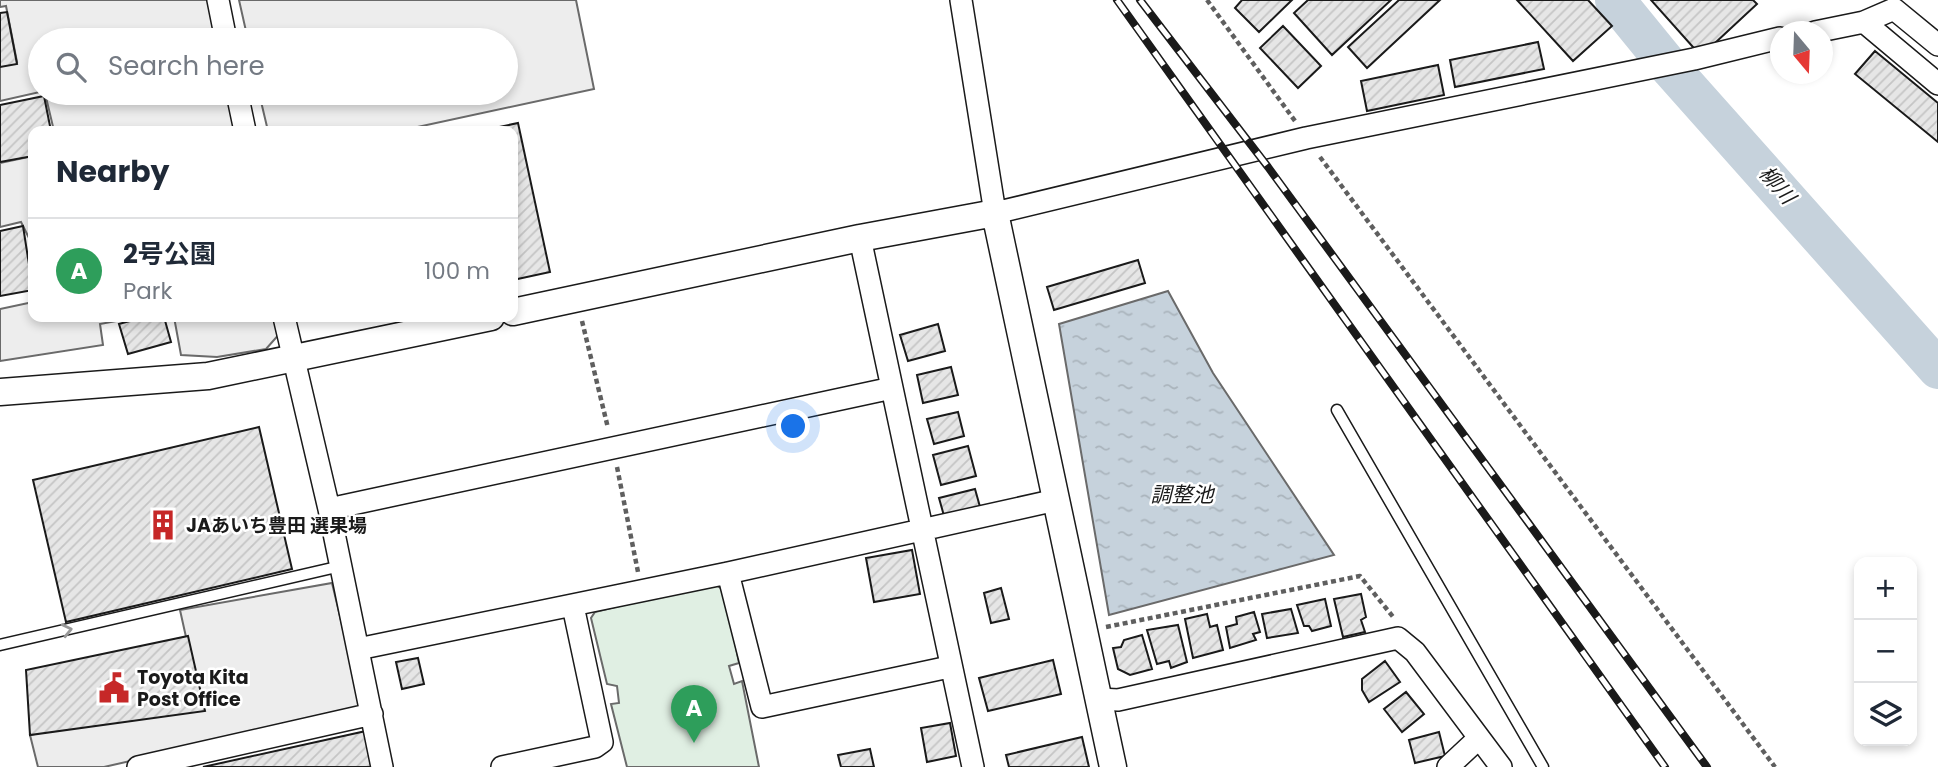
<!DOCTYPE html>
<meta charset="utf-8">
<style>
body{margin:0;font-family:Poppins,"Noto Sans JP",sans-serif;background:#f6f6f7;color:#1f2937}
.controls{position:absolute;right:21px;bottom:21px;display:grid;overflow:hidden;border-radius:14px;box-shadow:0 4px 10px #0003}
.controls button{width:63px;height:63px;display:grid;place-items:center;padding:0;border:0;border-bottom:2px solid #e0e1e3;background:#fff;color:#1f2937;font:35px sans-serif}
.compass{position:absolute;left:1770px;top:21px;width:63px;height:63px;border-radius:50%;background:#fff;box-shadow:0 4px 10px #0003;rotate:161deg}
.you{position:absolute;left:794px;top:427px;width:24px;height:24px;margin:-18px;border:5px solid #fff;border-radius:50%;background:#1a73e8;box-shadow:0 0 0 10px #1a73e833}
.badge{display:grid;place-items:center;width:46px;height:46px;border-radius:50%;background:#111827;color:#fff;font-size:23px;font-weight:700}
.pin{position:absolute;translate:-50% -58px;filter:drop-shadow(0 2px 4px #0008)}
.pin::after{content:'';position:absolute;top:37px;width:24px;height:21px;background:inherit;clip-path:polygon(0 0,100% 0,50% 100%)}
.list{margin:0;padding:0;list-style:none}
h2{display:flex;justify-content:space-between;align-items:center;height:91px;margin:0;padding:0 28px;font-size:30px}
h2 small{font-size:23px;font-weight:400;color:#747a83}
.list li{display:grid;grid-template-columns:46px 1fr auto;gap:21px;align-items:center;box-sizing:border-box;height:105px;padding:0 28px;border-top:2px solid #e0e1e3}
.list b{display:block;font-size:26px;white-space:nowrap}
.list p{margin:0;font-size:23px;white-space:nowrap;color:#747a83}
.list em{font-size:23px;font-style:normal;color:#747a83}
.icon{flex:none;width:38px;height:38px;fill:none;stroke:currentColor;stroke-width:2;stroke-linecap:round;stroke-linejoin:round}
.map{position:relative;flex:none;width:1938px;height:767px;overflow:hidden}
.search{position:absolute;background:#fff;box-shadow:0 4px 10px #0003;left:28px;top:28px;width:490px;height:77px;display:flex;align-items:center;gap:18px;box-sizing:border-box;padding:0 24px;border-radius:38px;color:#747a83;font-size:26px}
.panel{position:absolute;background:#fff;box-shadow:0 4px 10px #0003;left:28px;top:126px;width:490px;height:196px;border-radius:14px}
.map>svg:first-child{display:block}
</style>
<div class="map">
<svg width="1938" height="767" viewBox="0 0 1938 767">
<defs>
<pattern id="water-ripples" width="26" height="14" patternUnits="userSpaceOnUse" patternTransform="scale(1.75)"><rect width="26" height="14" fill="#c6d2dc"/><path d="M2 4q2-2 4 0t4 0M15 11q2-2 4 0t4 0" fill="none" stroke="#aab4bc"/></pattern>
<pattern id="building-hatch" width="6" height="6" patternUnits="userSpaceOnUse" patternTransform="scale(1.75)"><rect width="6" height="6" fill="#e6e6e6"/><path d="M-1 1l2-2M0 6l6-6M5 7l2-2" fill="none" stroke="#c5c5c5"/></pattern>
</defs>
<rect width="100%" height="100%" fill="#fff"/>
<path fill="#e0efe3" stroke="#6a6a6a" stroke-width="2" d="M 713,583 L 725,591 L 739,663 L 729,666 L 734,684 L 742,681 L 759,767 L 627,767 L 611,704 L 619,703 L 617,686 L 607,684 L 591,618 L 595,612 Z"/>
<path fill="#ededed" stroke="#6a6a6a" stroke-width="2" d="M 0,0 L 216,0 L 224,40 L 40,40 L 40,92 L 0,101 L 0,66 L 17,62 L 6,6 L 0,7 Z
M 239,0 L 576,0 L 594,89 L 399,131 L 268,131 L 259,93 L 506,93 L 506,40 L 248,40 Z
M 45,93 L 234,93 L 242,131 L 54,131 Z
M 33,156 L 33,246 L 21,222 L 0,227 L 0,163 Z
M 33,302 L 33,317 L 138,317 L 100,324 L 103,345 L 0,361 L 0,309 Z
M 174,317 L 279,317 L 282,331 L 266,349 L 217,357 L 181,355 Z
M 332,583 L 362,708 L 104,767 L 38,767 L 30,735 L 200,700 L 180,610 Z"/>
<path fill="url(#water-ripples)" stroke="#6a6a6a" stroke-width="2" d="M 1168,291 L 1213,373 L 1334,555 L 1109,615 L 1059,324 Z"/>
<g fill="none" stroke-linecap="round" stroke-linejoin="round">
<path stroke="#c6d2dc" stroke-width="40" d="M 1615,0 L 1672,70 L 1938,369"/>
</g>
<path fill="url(#building-hatch)" stroke="#1a1a1a" stroke-width="2" d="M 1242,0 L 1292,0 L 1259,32 L 1235,8 Z
M 1308,0 L 1391,0 L 1332,55 L 1294,13 Z
M 1399,0 L 1440,0 L 1367,68 L 1348,47 Z
M 1517,0 L 1588,0 L 1612,26 L 1573,61 Z
M 1651,0 L 1753,0 L 1757,4 L 1701,56 Z
M 7,12 L 17,64 L 0,67 L 0,13 Z
M 1283,26 L 1321,66 L 1298,88 L 1260,48 Z
M 1538,42 L 1544,69 L 1455,87 L 1450,60 Z
M 1875,51 L 1938,103 L 1938,142 L 1855,74 Z
M 1438,65 L 1444,95 L 1367,111 L 1361,81 Z
M 44,96 L 51,131 L 33,131 L 33,156 L 0,162 L 0,105 Z
M 518,123 L 550,272 L 513,280 L 513,131 L 480,131 Z
M 23,226 L 33,290 L 0,296 L 0,231 Z
M 1138,260 L 1145,283 L 1054,310 L 1047,287 Z
M 144,317 L 164,317 L 171,342 L 128,354 L 119,324 Z
M 938,324 L 945,351 L 908,361 L 900,335 Z
M 951,367 L 958,395 L 923,403 L 917,375 Z
M 958,412 L 964,436 L 934,444 L 927,419 Z
M 259,427 L 292,569 L 66,622 L 33,480 Z
M 968,446 L 976,476 L 941,485 L 933,455 Z
M 975,489 L 982,514 L 946,523 L 939,498 Z
M 912,550 L 920,594 L 874,602 L 866,558 Z
M 1001,588 L 1009,619 L 991,623 L 984,593 Z
M 1361,594 L 1366,617 L 1361,620 L 1365,632 L 1343,637 L 1334,599 Z
M 1325,599 L 1331,626 L 1312,631 L 1309,626 L 1304,626 L 1297,605 Z
M 1291,609 L 1298,633 L 1267,638 L 1262,614 Z
M 1254,612 L 1260,632 L 1253,634 L 1256,640 L 1230,648 L 1226,627 L 1237,624 L 1236,617 Z
M 1207,614 L 1210,627 L 1217,625 L 1223,650 L 1193,658 L 1185,619 Z
M 1178,625 L 1187,662 L 1171,668 L 1169,661 L 1157,664 L 1147,630 Z
M 1142,635 L 1152,669 L 1130,675 L 1118,669 L 1113,648 L 1121,647 L 1124,640 Z
M 188,636 L 205,711 L 30,735 L 26,670 Z
M 418,658 L 424,684 L 402,689 L 396,662 Z
M 1053,660 L 1061,694 L 988,711 L 979,678 Z
M 1385,661 L 1400,682 L 1369,702 L 1362,690 L 1362,679 Z
M 1406,692 L 1424,714 L 1402,732 L 1384,709 Z
M 950,723 L 956,756 L 927,762 L 921,728 Z
M 366,731 L 374,767 L 203,767 Z
M 1439,732 L 1445,756 L 1415,763 L 1409,740 Z
M 1082,737 L 1089,767 L 1009,767 L 1006,755 Z
M 870,749 L 874,767 L 841,767 L 838,755 Z"/>
<g fill="none" stroke-linecap="round" stroke-linejoin="round">
<g stroke="#1a1a1a" stroke-width="13">
<path id="service" d="M 1337,410 L 1543,767
M 0,645 L 341,566"/>
</g>
<g stroke="#1a1a1a" stroke-width="24">
<path id="minor" d="M 218,0 L 226,40
M 961,0 L 995,213 L 1306,138 L 1694,59 L 1780,38
M 1864,22 L 1938,84
M 1815,32 L 1864,22 L 1894,9 L 1938,45
M 237,93 L 245,131
M 860,238 L 973,767
M 284,317 L 329,509 L 382,767
M 329,509 L 892,388
M 728,573 L 762,707 L 949,667
M 358,649 L 728,573 L 1056,500
M 1099,699 L 1118,700 L 1398,638 L 1415,652 L 1501,767
M 138,767 L 372,714
M 502,767 L 595,747 L 602,742 L 573,606
M 1448,767 L 1479,738"/>
</g>
<g stroke="#1a1a1a" stroke-width="29">
<path id="tertiary" d="M 513,312 L 860,238 L 995,213 L 1113,767
M 0,392 L 208,376 L 491,317"/>
</g>
<path stroke="#5f5f5f" stroke-width="4.5" stroke-dasharray="5 3.5" stroke-linecap="butt" d="M 1207,0 L 1295,121
M 1320,157 L 1775,767
M 582,321 L 608,428
M 617,467 L 638,572
M 1106,627 L 1360,576 L 1394,618"/>
<use href="#service" stroke="#fff" stroke-width="10"/>
<use href="#minor" stroke="#fff" stroke-width="21"/>
<use href="#tertiary" stroke="#fff" stroke-width="26"/>
<g stroke="#1a1a1a" stroke-width="8">
<path id="rail" d="M 1117,0 L 1665,767
M 1140,0 L 1268,167 L 1707,767"/>
</g>
<use href="#rail" stroke="#fff" stroke-width="5" stroke-dasharray="16" stroke-linecap="butt"/>
</g>
<defs><path id="oneway-chevron" d="M-2-3.5L2.5 0L-2 3.5" fill="none" stroke-width="1.6" stroke-linecap="round" stroke-linejoin="round" transform="scale(1.75)"/></defs>
<use stroke="#989898" href="#oneway-chevron" transform="translate(67 630) rotate(-13)"/>
<defs>
<g id="building-bare" transform="scale(2.415)"><path d="M-4-6H4V6H1V3H-1V6H-4ZM-2.5-4.3h1.7v1.8h-1.7ZM.8-4.3h1.7v1.8H.8ZM-2.5-1h1.7V.8h-1.7ZM.8-1h1.7V.8H.8Z" fill="#c62828" stroke="#fff" stroke-width="2.5" paint-order="stroke"/></g>
<g id="civic-bare" transform="scale(2.415)"><path d="M-.6-6.5H3V-4.5H.6V-3L4-1V1h2V6H-6V1h2V-1L-.6-3ZM-1.2 2.5V6h2.4V2.5Z" fill="#c62828" stroke="#fff" stroke-width="2.5" paint-order="stroke"/></g>
</defs>
<g fill-rule="evenodd">
<use href="#building-bare" x="163" y="525"/>
<use href="#civic-bare" x="114" y="688"/>
</g>
<g text-anchor="middle" stroke-width="5" stroke-linejoin="round" paint-order="stroke">
<g font-size="19" font-weight="bold" fill="#1a1a1a" stroke="#fff" text-anchor="start">
<text x="186" y="532">JAあいち豊田 選果場</text>
<text x="137" y="684">Toyota Kita<tspan x="137" dy="22">Post Office</tspan></text>
</g>
<g font-size="21" font-style="italic" fill="#1a1a1a" stroke="#fff">
<text transform="translate(1777 185) rotate(49)" y="7">柳川</text>
<text x="1182" y="502">調整池</text>
</g>
</g>
</svg>
<div class="controls">
<button>+</button>
<button>−</button>
<button><svg class="icon" aria-label="layers" viewBox="0 0 24 24"><path d="M12 4l9 5-9 5-9-5zM3 14l9 5 9-5"/></svg></button>
</div>
<svg class="compass" viewBox="-18 -18 36 36"><path d="M0-13l5 13h-10z" fill="#e53935"/><path d="M0 13l5-13h-10z" fill="#747a83"/></svg>
<div class="you"></div>
<div class="pin badge" style="left:694px;top:743px;background:#2e9e5b">A</div>
<div class="search"><svg class="icon" aria-label="search" viewBox="0 0 24 24"><circle cx="10" cy="10" r="6"/><path d="M15 15l6 6"/></svg>Search here</div>
<section class="panel">
<h2>Nearby<small></small></h2>
<ul class="list">
<li><span class="badge" style="background:#2e9e5b">A</span><div><b>2号公園</b><p>Park</p></div><em>100 m</em></li>
</ul>
</section>
</div>
